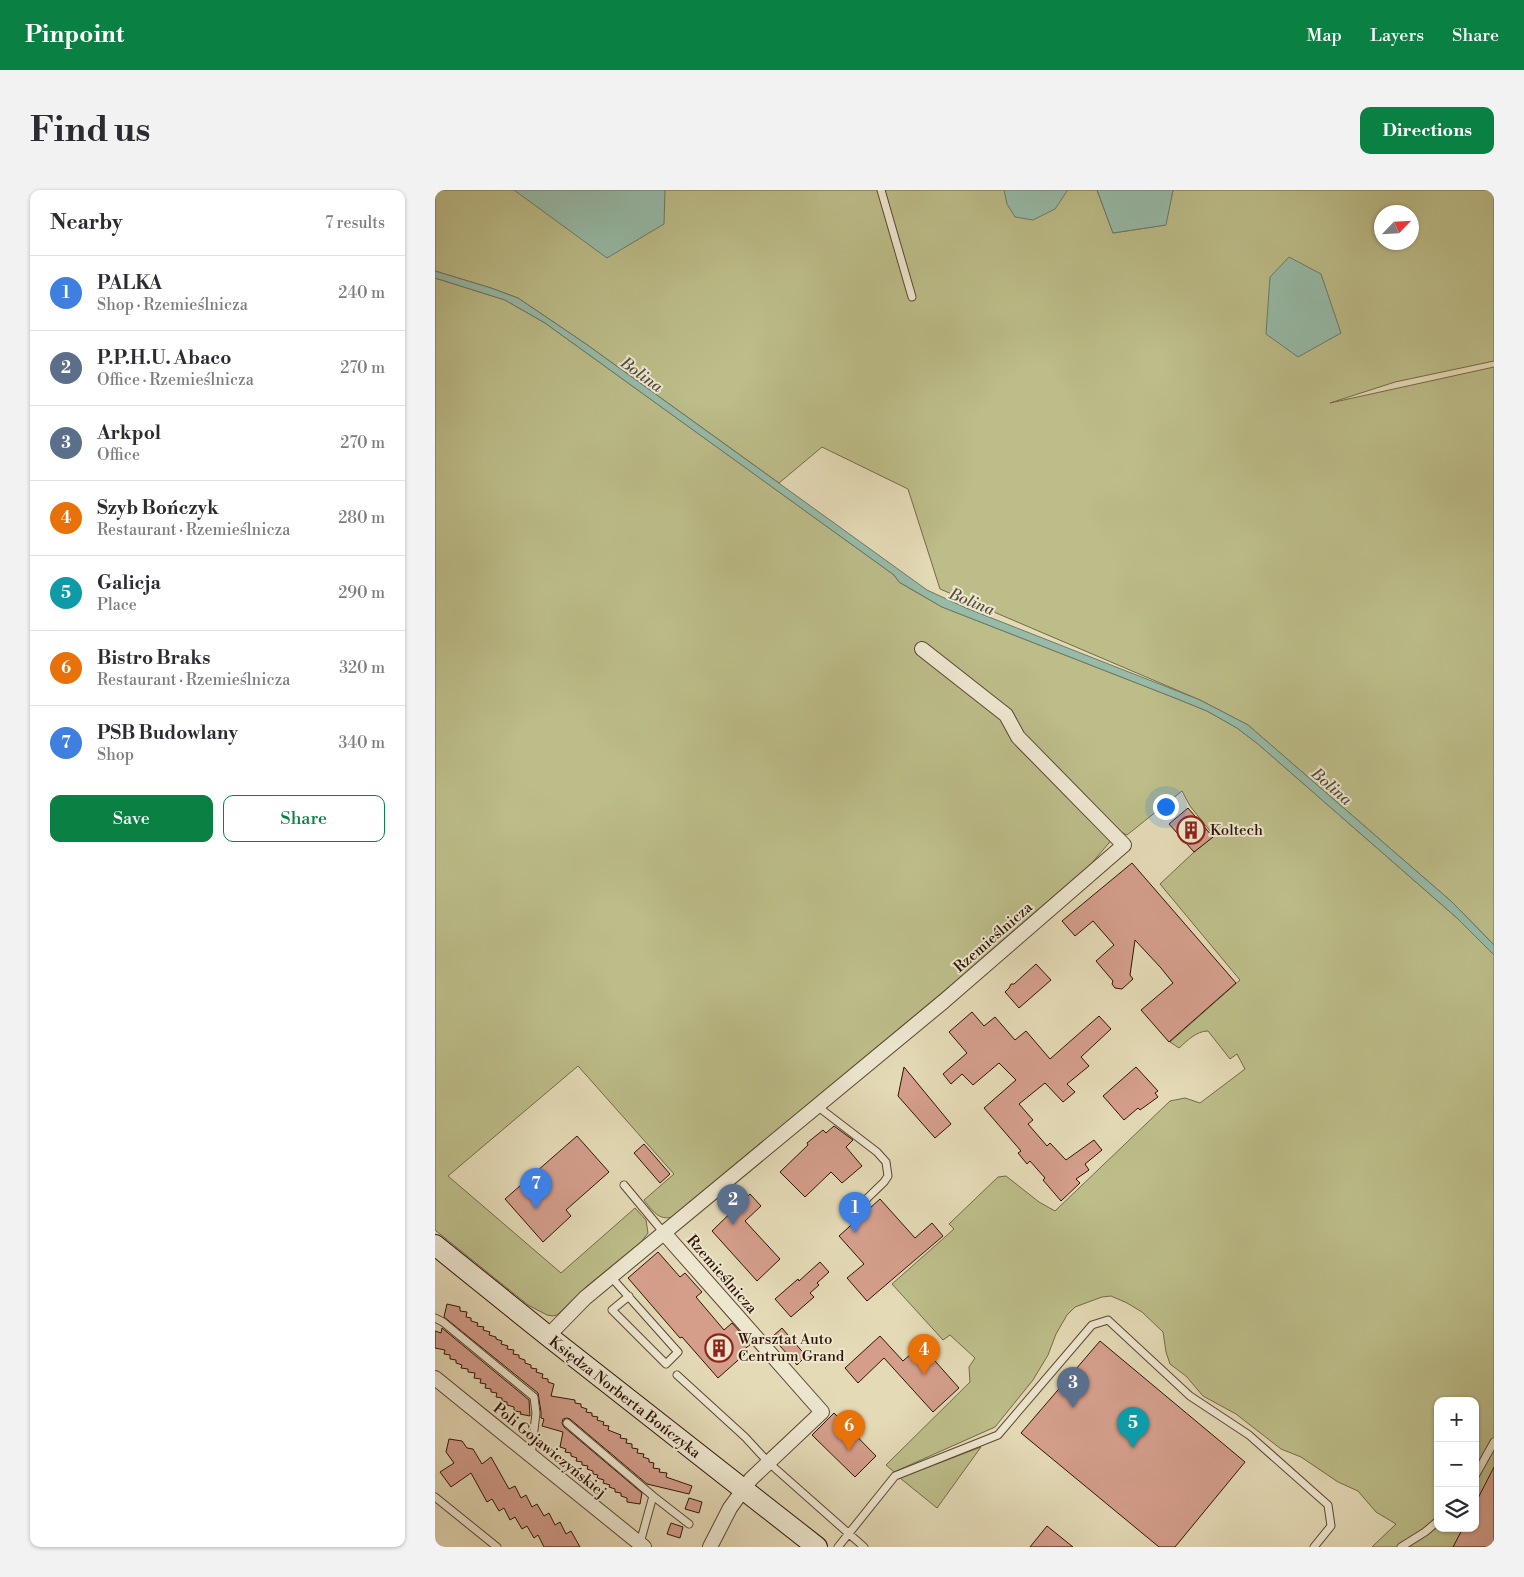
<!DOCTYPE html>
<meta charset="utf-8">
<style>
body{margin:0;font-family:"Libre Bodoni",serif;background:#f2f2f3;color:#2b2b33}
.controls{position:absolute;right:15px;bottom:15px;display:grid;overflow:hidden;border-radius:10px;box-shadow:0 1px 4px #0004}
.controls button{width:45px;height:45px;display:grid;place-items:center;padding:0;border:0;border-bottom:1px solid #e1e1e2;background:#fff;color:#2b2b33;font:25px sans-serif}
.compass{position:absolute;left:939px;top:15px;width:45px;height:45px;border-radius:50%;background:#fff;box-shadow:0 1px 4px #0004;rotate:65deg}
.you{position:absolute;left:730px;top:616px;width:18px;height:18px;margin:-12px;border:4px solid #fff;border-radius:50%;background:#1a73e8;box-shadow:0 0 0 8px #1a73e833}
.badge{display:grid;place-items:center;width:32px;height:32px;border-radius:50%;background:#0b8043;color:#fff;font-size:16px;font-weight:700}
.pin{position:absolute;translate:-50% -41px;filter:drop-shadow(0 1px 2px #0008)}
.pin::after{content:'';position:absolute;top:26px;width:18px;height:15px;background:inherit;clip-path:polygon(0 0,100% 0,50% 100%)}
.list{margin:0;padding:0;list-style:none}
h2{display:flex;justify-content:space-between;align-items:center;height:65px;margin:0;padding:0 20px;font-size:21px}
h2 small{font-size:16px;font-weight:400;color:#7c7c81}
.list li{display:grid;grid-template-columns:32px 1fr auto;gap:15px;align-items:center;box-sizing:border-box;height:75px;padding:0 20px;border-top:1px solid #e1e1e2}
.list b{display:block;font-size:19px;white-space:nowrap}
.list p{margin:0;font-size:16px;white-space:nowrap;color:#7c7c81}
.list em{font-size:16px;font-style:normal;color:#7c7c81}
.actions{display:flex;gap:10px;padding:15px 20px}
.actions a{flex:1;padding:11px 0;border:1px solid #0b8043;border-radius:10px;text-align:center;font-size:18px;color:#0b8043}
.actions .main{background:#0b8043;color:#fff}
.icon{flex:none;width:28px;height:28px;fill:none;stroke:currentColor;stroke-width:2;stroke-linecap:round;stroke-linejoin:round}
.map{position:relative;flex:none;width:1059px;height:1357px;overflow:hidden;border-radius:10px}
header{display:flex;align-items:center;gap:30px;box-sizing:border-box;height:70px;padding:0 25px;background:#0b8043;color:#fff}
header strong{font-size:24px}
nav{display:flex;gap:28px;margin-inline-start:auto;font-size:18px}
.intro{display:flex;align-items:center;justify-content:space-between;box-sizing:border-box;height:120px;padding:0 30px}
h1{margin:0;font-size:35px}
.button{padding:12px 22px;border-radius:10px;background:#0b8043;color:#fff;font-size:18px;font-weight:700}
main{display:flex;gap:30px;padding:0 30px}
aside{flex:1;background:#fff;border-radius:10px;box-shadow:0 1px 4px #0004}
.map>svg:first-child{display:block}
</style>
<header>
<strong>Pinpoint</strong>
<nav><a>Map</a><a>Layers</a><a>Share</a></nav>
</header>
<div class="intro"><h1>Find us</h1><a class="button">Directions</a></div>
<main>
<aside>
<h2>Nearby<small>7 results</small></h2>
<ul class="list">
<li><span class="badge" style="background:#3f7fe0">1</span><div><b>PALKA</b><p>Shop · Rzemieślnicza</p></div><em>240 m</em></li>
<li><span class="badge" style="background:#5c6f8a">2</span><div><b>P.P.H.U. Abaco</b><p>Office · Rzemieślnicza</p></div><em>270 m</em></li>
<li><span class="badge" style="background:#5c6f8a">3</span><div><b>Arkpol</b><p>Office</p></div><em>270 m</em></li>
<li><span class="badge" style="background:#e8710a">4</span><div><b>Szyb Bończyk</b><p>Restaurant · Rzemieślnicza</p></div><em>280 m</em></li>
<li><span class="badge" style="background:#0f9aa8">5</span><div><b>Galicja</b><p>Place</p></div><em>290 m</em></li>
<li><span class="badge" style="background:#e8710a">6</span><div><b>Bistro Braks</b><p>Restaurant · Rzemieślnicza</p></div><em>320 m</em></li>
<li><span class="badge" style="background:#3f7fe0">7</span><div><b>PSB Budowlany</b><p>Shop</p></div><em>340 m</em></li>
</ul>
<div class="actions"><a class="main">Save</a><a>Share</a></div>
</aside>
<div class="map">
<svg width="1059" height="1357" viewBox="0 0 1059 1357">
<rect width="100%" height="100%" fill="#e4dab6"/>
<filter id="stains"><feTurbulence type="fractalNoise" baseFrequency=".004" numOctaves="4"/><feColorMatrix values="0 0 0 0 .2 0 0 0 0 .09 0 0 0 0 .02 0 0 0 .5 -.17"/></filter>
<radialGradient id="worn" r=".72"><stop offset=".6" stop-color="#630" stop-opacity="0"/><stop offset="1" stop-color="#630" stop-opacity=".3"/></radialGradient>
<path fill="#bcbd89" stroke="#766847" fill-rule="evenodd" d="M 0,0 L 662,0 L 678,43 L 730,35 L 738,0 L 1059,0 L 1059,171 L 960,192 L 895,213 L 1059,177 L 1059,755 L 1017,712 L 813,535 L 765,510 L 505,399 L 473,299 L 387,257 L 344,293 L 151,154 L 83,108 L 56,98 L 0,81 ZM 946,22 L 976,22 L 976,52 L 946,52 Z
M 0,88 L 70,110 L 110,133 L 459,385 L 464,392 L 474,398 L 507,417 L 740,508 L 772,521 L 802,538 L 823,554 L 926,644 L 1022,728 L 1059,765 L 1059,1357 L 937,1357 L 961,1334 L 941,1322 L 923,1301 L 903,1292 L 866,1267 L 846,1259 L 801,1224 L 768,1206 L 751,1186 L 735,1174 L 731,1162 L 728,1142 L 707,1122 L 692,1113 L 676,1106 L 667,1107 L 648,1114 L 640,1117 L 632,1125 L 621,1144 L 613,1165 L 598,1190 L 560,1237 L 459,1282 L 451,1275 L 535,1192 L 534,1177 L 540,1168 L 515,1145 L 508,1150 L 457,1094 L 519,1039 L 514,1034 L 563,987 L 571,986 L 604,1012 L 620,1021 L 735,911 L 750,908 L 765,913 L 810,879 L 802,864 L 795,869 L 773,841 C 761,841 752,851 744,858 L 735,852 L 805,790 L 725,694 L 758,663 L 779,646 L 755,616 L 747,601 L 692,645 L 684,641 L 651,680 L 586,737 L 237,1027 C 224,1031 217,1020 209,1010 L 239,984 L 143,876 L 13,986 L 126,1083 L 200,1018 L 211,1030 L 213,1043 L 206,1052 L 152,1096 L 122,1125 L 118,1126 L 112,1125 L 93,1115 L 0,1040 ZM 1003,1211 L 1040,1211 L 1040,1338 L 1003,1338 Z
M 546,1257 L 502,1318 L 465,1288 Z"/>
<path fill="#97bba8" stroke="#6e7867" d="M 79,0 L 230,0 L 229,34 L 172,68 Z
M 569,0 L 632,0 L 632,1 L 620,19 L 598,30 L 580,27 L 572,14 Z
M 662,0 L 738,0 L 731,35 L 678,43 Z
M 854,67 L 886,84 L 906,143 L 863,167 L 831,144 L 835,87 Z
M 0,81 L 56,98 L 83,108 L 151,154 L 492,400 L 531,418 L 765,510 L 813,535 L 1017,712 L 1059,755 L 1059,765 L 1022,728 L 926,644 L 823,554 L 802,538 L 772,521 L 740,508 L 507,417 L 471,396 L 464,392 L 459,385 L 110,133 L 70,110 L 0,88 Z"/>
<path fill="#d49e8b" stroke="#301305" d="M 753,618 L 778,647 L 759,662 L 734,634 Z
M 697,673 L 801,793 L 734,852 L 706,820 L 738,793 L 726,778 L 700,750 L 695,785 L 698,789 L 687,799 L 680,798 L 677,794 L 678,791 L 661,771 L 679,755 L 658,731 L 640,746 L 627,731 Z
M 601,774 L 616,790 L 584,818 L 570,802 L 574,798 L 576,794 L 579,794 Z
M 537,822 L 549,836 L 560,827 L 580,850 L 591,841 L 615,869 L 664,826 L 676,839 L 646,867 L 654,876 L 632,894 L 640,902 L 628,912 L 610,893 L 584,914 L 598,930 L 593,934 L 612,956 L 615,953 L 631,970 L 659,950 L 667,960 L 650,974 L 654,980 L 641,989 L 645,993 L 626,1011 L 608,990 L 610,988 L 595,971 L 592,974 L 583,963 L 586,961 L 549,918 L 581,890 L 564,873 L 538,895 L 527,884 L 516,894 L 508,884 L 532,863 L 514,842 Z
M 469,877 L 516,934 L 500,948 L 463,906 Z
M 701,877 L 723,901 L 720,903 L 723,907 L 705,920 L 703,918 L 689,930 L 668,906 Z
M 399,936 L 418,950 L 411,957 L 427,976 L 407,993 L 396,982 L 370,1007 L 345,982 L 373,955 L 372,953 L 388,940 L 391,943 Z
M 142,946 L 174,982 L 131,1020 L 136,1026 L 108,1052 L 70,1009 Z
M 209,954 L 235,984 L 225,993 L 199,963 Z
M 315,1004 L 326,1016 L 310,1031 L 345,1069 L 322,1091 L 277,1041 Z
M 445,1009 L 480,1048 L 497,1033 L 508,1046 L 432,1111 L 412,1088 L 429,1074 L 404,1046 Z
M 223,1062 L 245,1087 L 250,1083 L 267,1102 L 261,1107 L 289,1140 L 297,1133 L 316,1154 L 307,1161 L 310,1164 L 283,1188 L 247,1147 L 245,1148 L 193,1088 Z
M 385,1072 L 394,1082 L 382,1093 L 384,1095 L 375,1103 L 379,1107 L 356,1127 L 340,1109 L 363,1089 L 364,1091 Z
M 12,1114 L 25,1117 L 25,1121 L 32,1122 L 31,1127 L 36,1128 L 36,1131 L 43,1133 L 42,1136 L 49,1137 L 48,1140 L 55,1142 L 54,1145 L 61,1147 L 61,1149 L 67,1151 L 66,1154 L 73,1156 L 72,1159 L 79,1160 L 78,1164 L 84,1165 L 84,1168 L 90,1170 L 90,1173 L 96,1175 L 96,1178 L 102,1179 L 101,1182 L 108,1184 L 107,1188 L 113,1189 L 113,1192 L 119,1194 L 116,1206 L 140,1210 L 140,1213 L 146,1214 L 146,1217 L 152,1219 L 151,1222 L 157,1223 L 157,1226 L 163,1227 L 162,1230 L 169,1232 L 168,1235 L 174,1236 L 173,1240 L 186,1245 L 185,1248 L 192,1249 L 191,1253 L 197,1254 L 197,1258 L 203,1259 L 202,1263 L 209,1264 L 208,1267 L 214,1269 L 214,1272 L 219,1273 L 218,1278 L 225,1279 L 224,1282 L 232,1283 L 231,1287 L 257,1296 L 254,1304 L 212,1294 L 135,1229 L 132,1228 L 128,1229 L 127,1233 L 129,1237 L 207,1303 L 205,1314 L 192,1312 L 192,1308 L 186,1306 L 186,1303 L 180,1302 L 180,1299 L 174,1297 L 175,1295 L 168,1293 L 169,1290 L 162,1288 L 163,1285 L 158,1284 L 158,1281 L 152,1279 L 153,1276 L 147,1275 L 147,1272 L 141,1271 L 142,1268 L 136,1266 L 136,1263 L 130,1262 L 131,1259 L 125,1257 L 128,1242 L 107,1236 L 109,1229 L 106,1228 L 106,1222 L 103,1203 L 9,1127 Z
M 7,1138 L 94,1210 L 95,1226 L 85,1224 L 86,1222 L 79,1221 L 79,1217 L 72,1215 L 72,1212 L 67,1211 L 67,1208 L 61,1207 L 62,1203 L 56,1202 L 56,1199 L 50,1198 L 51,1194 L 45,1193 L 46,1189 L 39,1188 L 40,1183 L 33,1182 L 33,1179 L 26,1178 L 27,1175 L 21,1173 L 21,1170 L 15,1169 L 15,1165 L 9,1164 L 10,1160 L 0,1158 L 0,1141 L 6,1143 Z
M 347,1138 L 371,1166 L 362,1175 L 337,1147 Z
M 445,1146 L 468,1171 L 477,1163 L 483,1169 L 492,1162 L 524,1198 L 498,1222 L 449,1168 L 423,1193 L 410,1178 Z
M 665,1151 L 810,1272 L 740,1357 L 724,1357 L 586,1243 Z
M 399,1223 L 441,1266 L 420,1287 L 377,1245 Z
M 14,1249 L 27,1251 L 32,1258 L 38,1259 L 47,1274 L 56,1267 L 74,1299 L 80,1296 L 86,1308 L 91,1305 L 97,1317 L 102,1314 L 109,1326 L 114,1323 L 120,1335 L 125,1332 L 131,1344 L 136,1341 L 145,1357 L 109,1357 L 103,1345 L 99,1348 L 92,1336 L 87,1339 L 80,1327 L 75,1330 L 69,1318 L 64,1321 L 57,1309 L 52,1312 L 36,1283 L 16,1297 L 5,1282 L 19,1273 L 11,1262 Z
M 1059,1277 L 1059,1357 L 1018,1357 L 1028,1338 L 1040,1338 L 1040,1314 Z
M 254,1308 L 267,1312 L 264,1323 L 250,1319 Z
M 236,1333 L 248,1337 L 245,1348 L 232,1344 Z
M 612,1336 L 638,1357 L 595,1357 Z"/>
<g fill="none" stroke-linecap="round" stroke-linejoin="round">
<g stroke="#5d4531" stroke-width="9">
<path id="lane" d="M 446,0 L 477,107
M 382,916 L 442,962 L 451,972 L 453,986 L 449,992 L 419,1021
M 189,995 L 229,1043
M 176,1087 L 243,1162 L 231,1174 L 177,1120 L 194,1106
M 0,1128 L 8,1132 L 99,1207 L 101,1223 L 96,1266
M 242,1185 L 310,1247 L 334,1273 L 429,1357
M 132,1233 L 218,1306 L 205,1353
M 1040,1286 L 1059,1252
M 218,1306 L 254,1334
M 0,1307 L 62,1357
M 403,1357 L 460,1286 L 563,1245 L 657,1135 L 673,1130 L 755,1206 L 814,1245 L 893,1315 L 896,1336 L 879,1357
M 966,1357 L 990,1342 L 1003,1331"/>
</g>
<g stroke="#5d4531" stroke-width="16">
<path id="street" d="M 229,1043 L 387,1222 L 316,1289 L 295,1318 L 275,1357
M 113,1146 L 150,1108 L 508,812 L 689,655 L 583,547 L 571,525 L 487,459
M 0,1188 L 209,1357"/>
</g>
<g stroke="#301305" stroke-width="22">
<path id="secondary" d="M 0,1055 L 113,1146 L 382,1357"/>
</g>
<use href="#lane" stroke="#ede7d0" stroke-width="7"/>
<use href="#street" stroke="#ede7d0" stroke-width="14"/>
<use href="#secondary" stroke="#ede7d0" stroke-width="20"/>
</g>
<defs>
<g id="building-ring" transform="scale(1.4375)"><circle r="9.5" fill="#ede7d0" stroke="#8f2418" stroke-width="1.5"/><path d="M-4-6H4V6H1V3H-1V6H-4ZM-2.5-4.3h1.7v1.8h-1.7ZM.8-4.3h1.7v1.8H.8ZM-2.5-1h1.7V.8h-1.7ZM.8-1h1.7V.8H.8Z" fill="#8f2418"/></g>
</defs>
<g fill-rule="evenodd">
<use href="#building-ring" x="756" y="640"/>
<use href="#building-ring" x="284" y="1158"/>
</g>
<g text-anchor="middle" stroke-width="4" stroke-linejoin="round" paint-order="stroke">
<g font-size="15" fill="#301305" stroke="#ede7d0" text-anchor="start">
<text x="775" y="645">Koltech</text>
<text x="303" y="1154">Warsztat Auto<tspan x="303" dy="17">Centrum Grand</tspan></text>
</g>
<g font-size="15" fill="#301305" stroke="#ede7d0">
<text transform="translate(558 747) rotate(-41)" y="5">Rzemieślnicza</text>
<text transform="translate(287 1084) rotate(49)" y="5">Rzemieślnicza</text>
<text transform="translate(190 1207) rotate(38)" y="5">Księdza Norberta Bończyka</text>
<text transform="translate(115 1260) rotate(39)" y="5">Poli Gojawiczyńskiej</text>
</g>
<g font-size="16" font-style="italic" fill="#544e3e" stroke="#ede7d0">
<text transform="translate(207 184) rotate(36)" y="6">Bolina</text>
<text transform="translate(537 411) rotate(22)" y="6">Bolina</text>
<text transform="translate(897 596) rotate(41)" y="6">Bolina</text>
</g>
</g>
<rect width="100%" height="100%" filter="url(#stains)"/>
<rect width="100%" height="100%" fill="url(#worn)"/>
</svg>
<div class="controls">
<button>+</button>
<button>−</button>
<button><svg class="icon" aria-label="layers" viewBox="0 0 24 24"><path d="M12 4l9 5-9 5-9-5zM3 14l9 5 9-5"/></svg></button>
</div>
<svg class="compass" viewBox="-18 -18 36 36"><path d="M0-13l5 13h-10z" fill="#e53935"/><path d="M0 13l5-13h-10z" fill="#7c7c81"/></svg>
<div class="you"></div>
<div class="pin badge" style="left:420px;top:1043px;background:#3f7fe0">1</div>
<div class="pin badge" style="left:298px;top:1035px;background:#5c6f8a">2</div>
<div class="pin badge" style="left:638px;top:1218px;background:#5c6f8a">3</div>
<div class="pin badge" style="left:489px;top:1185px;background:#e8710a">4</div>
<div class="pin badge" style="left:698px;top:1258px;background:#0f9aa8">5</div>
<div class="pin badge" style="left:414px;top:1261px;background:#e8710a">6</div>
<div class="pin badge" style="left:101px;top:1019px;background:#3f7fe0">7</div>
</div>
</main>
